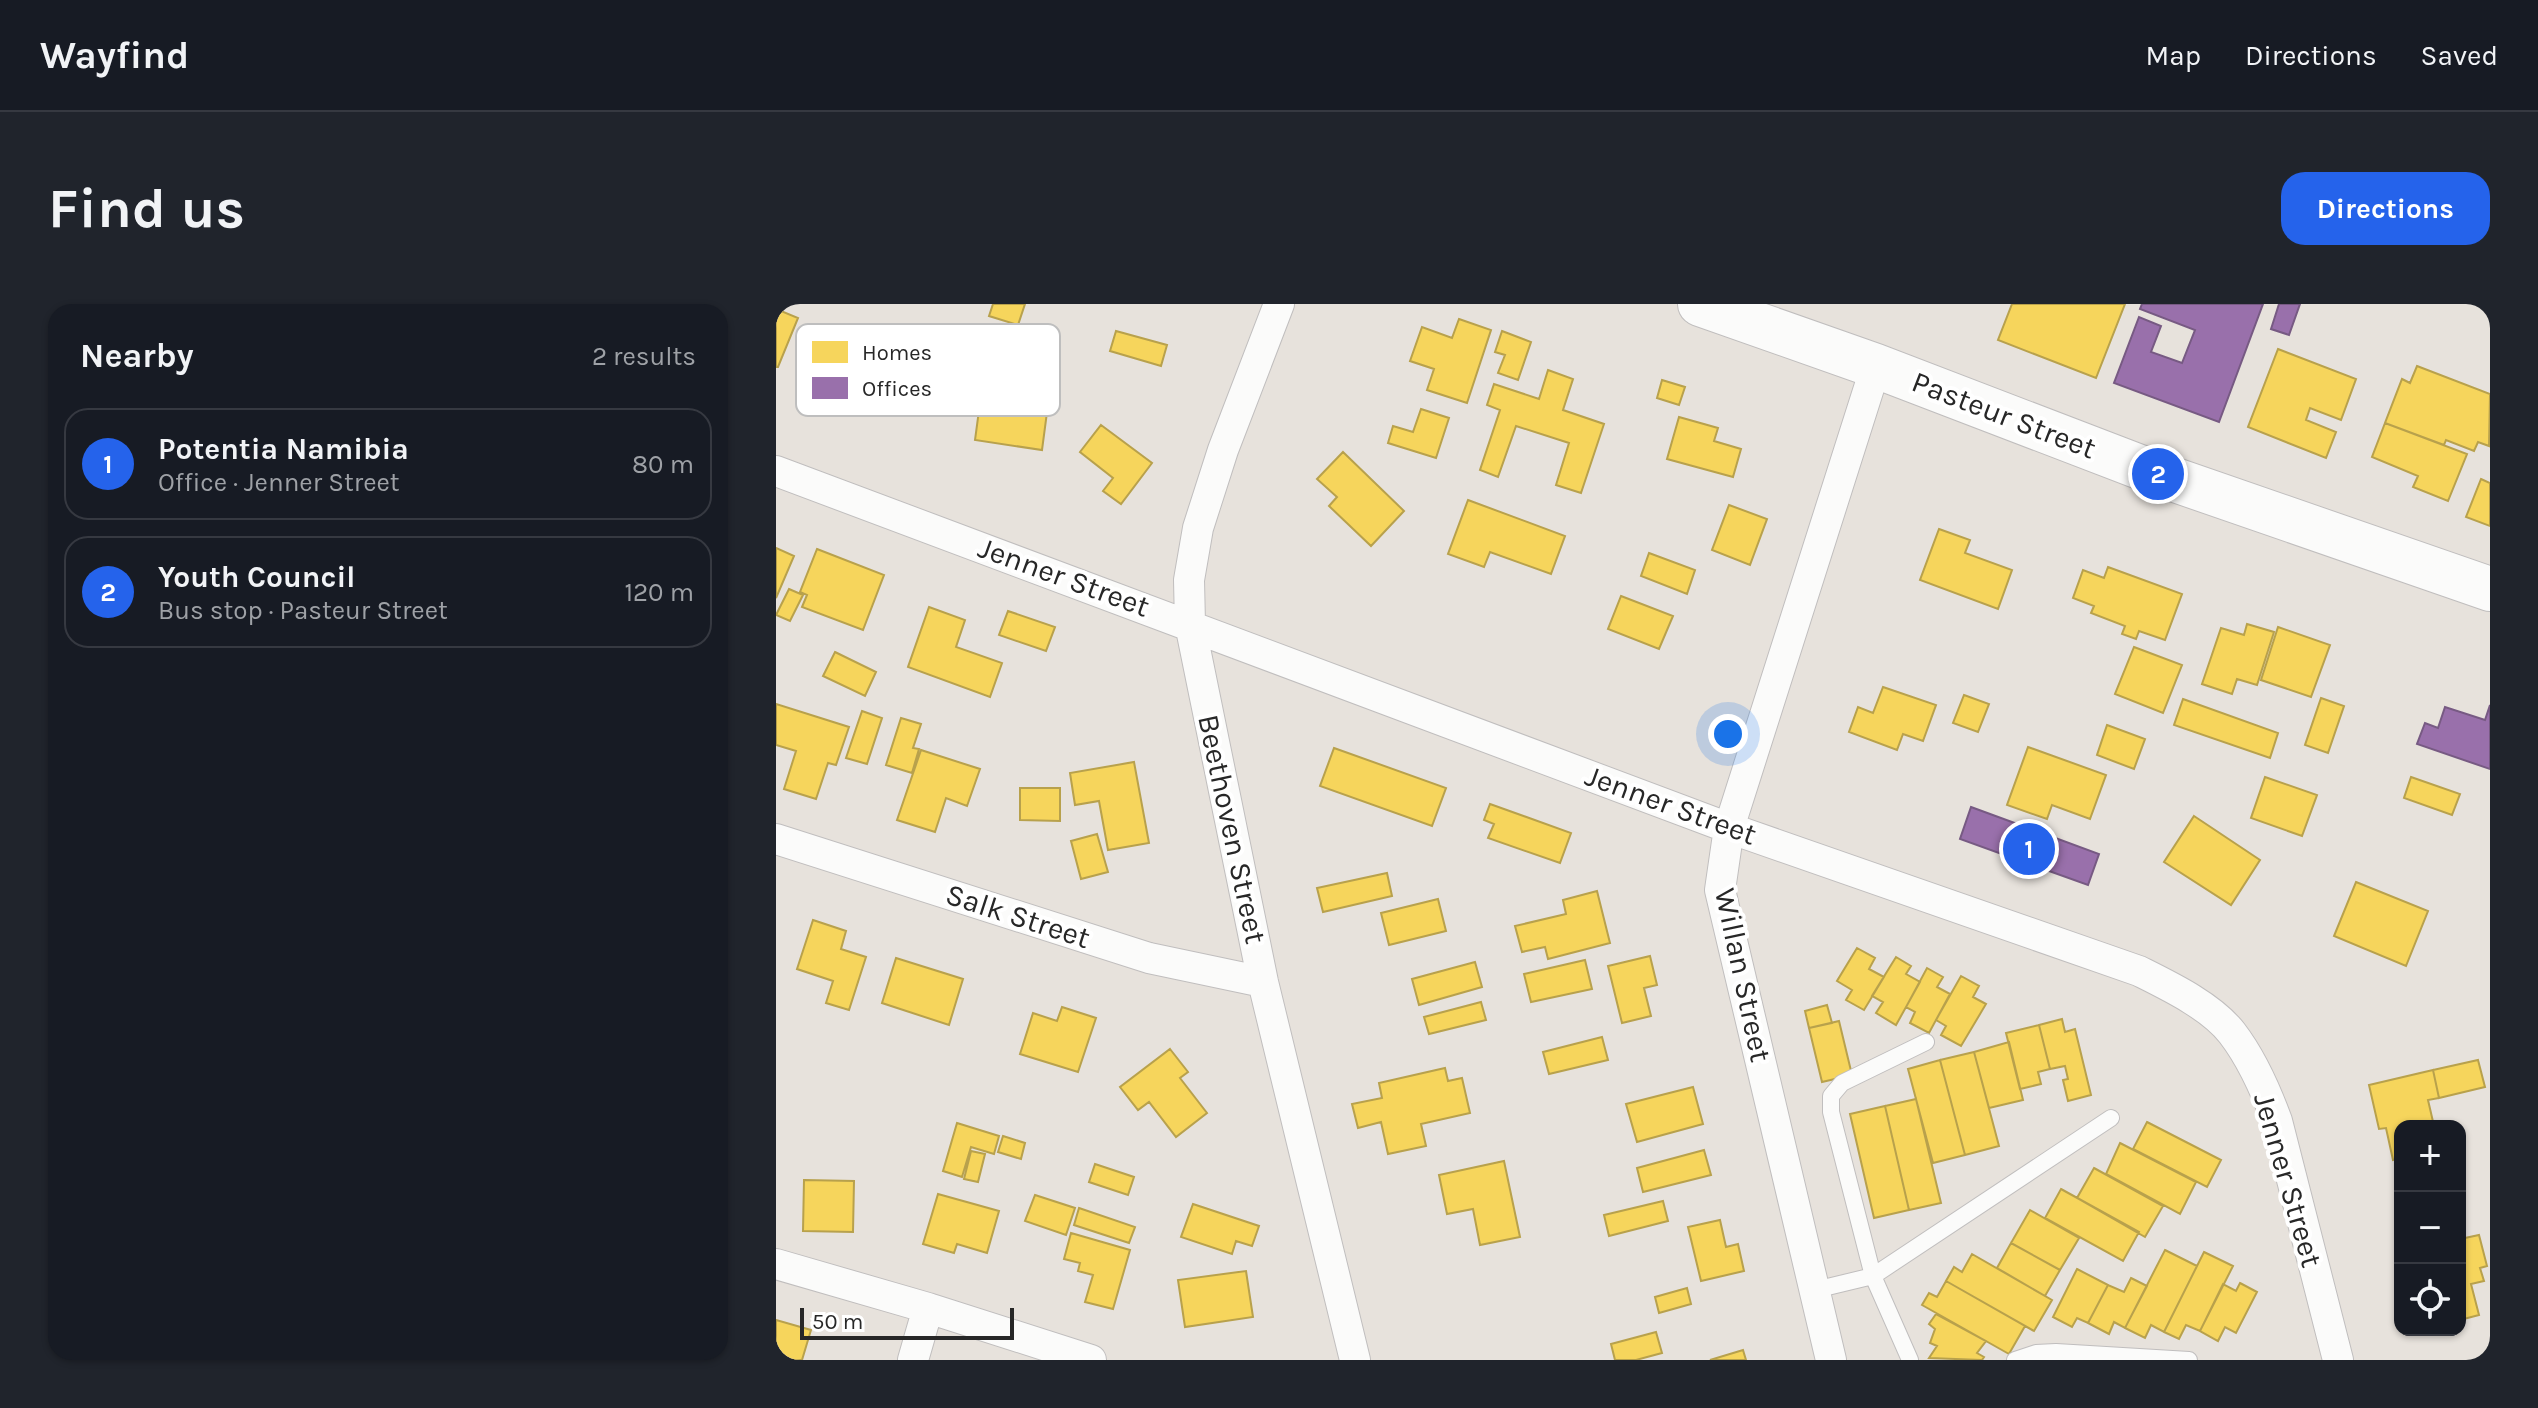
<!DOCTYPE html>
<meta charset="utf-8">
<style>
body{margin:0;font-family:Karla,sans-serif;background:#20242c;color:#f1f3f6}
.controls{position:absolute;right:24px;bottom:24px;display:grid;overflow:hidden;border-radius:16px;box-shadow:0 2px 6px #0004}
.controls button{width:72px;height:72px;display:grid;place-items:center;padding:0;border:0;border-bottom:2px solid #363941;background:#171b24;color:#f1f3f6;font:40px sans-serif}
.scale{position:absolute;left:24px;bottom:20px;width:214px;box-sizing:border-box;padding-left:8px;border:4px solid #272727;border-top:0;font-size:22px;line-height:28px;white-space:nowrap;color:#272727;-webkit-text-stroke:6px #fff;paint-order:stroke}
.you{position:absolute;left:952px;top:430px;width:28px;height:28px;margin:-20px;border:6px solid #fff;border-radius:50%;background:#1a73e8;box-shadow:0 0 0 12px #1a73e833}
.badge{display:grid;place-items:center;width:52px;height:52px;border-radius:50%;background:#2563eb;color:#fff;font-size:26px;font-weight:700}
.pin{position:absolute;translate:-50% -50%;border:4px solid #fff;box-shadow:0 2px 8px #0006}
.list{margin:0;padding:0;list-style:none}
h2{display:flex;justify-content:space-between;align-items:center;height:104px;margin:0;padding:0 32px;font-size:34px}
h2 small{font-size:26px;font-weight:400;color:#9ea1a6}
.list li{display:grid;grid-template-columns:52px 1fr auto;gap:24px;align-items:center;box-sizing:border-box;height:112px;margin:0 16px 16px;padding:0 16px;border:2px solid #363941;border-radius:24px}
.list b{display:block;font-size:30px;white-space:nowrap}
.list p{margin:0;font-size:26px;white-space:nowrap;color:#9ea1a6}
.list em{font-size:26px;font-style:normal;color:#9ea1a6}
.icon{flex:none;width:44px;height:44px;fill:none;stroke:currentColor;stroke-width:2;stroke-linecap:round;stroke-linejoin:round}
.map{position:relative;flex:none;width:1714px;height:1056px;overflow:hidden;border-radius:24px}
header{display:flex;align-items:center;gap:48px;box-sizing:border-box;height:112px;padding:0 40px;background:#171b24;border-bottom:2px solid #363941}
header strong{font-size:38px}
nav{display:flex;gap:44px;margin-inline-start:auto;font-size:28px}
.intro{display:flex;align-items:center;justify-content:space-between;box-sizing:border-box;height:192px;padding:0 48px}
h1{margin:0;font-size:56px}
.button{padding:20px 36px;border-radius:24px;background:#2563eb;color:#fff;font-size:28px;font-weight:700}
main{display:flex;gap:48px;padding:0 48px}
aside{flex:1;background:#171b24;border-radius:24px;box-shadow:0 2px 6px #0004}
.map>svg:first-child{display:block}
</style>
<header>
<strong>Wayfind</strong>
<nav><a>Map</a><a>Directions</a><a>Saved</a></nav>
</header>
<div class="intro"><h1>Find us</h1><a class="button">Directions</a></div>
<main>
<aside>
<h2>Nearby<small>2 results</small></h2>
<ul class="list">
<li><span class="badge">1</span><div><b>Potentia Namibia</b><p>Office · Jenner Street</p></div><em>80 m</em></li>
<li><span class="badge">2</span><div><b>Youth Council</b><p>Bus stop · Pasteur Street</p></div><em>120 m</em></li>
</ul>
</aside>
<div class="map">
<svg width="1714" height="1056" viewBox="0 0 1714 1056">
<rect width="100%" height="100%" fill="#e7e2dc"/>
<path fill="#f6d55c" stroke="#b8a14c" stroke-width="2" d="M 217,0 L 249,0 L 242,21 L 213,12 Z
M 1236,0 L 1349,0 L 1320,74 L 1222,36 Z
M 0,5 L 22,14 L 2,63 L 0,63 Z
M 683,15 L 715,26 L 691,99 L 651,86 L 658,65 L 634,57 L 646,23 L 676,34 Z
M 340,27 L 391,41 L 385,62 L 334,47 Z
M 726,27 L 755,38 L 742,76 L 722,69 L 729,51 L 719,48 Z
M 1502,45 L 1580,75 L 1565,116 L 1534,104 L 1530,116 L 1560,128 L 1550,154 L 1472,123 Z
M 1641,62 L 1714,90 L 1713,142 L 1702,138 L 1698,147 L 1670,136 L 1668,141 L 1609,119 L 1626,75 L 1634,79 Z
M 772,66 L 797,75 L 787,106 L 828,120 L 805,189 L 780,181 L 793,139 L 740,122 L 722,173 L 704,166 L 724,106 L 711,101 L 718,80 L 763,95 Z
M 886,76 L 909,83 L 903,101 L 881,94 Z
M 206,84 L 273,93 L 266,146 L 199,136 Z
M 645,105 L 673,114 L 660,154 L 612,139 L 617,122 L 637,128 Z
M 903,113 L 942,124 L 938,137 L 965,145 L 957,173 L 891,155 Z
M 1609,119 L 1691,150 L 1672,197 L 1637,183 L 1642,172 L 1596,153 Z
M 325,121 L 376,159 L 345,200 L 327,187 L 337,174 L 304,148 Z
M 567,148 L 628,207 L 595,242 L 553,202 L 561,193 L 541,175 Z
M 1705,175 L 1714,179 L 1714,222 L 1690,213 Z
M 692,196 L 789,232 L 775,270 L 714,248 L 708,263 L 672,250 Z
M 953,201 L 991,215 L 974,261 L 936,246 Z
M 1163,225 L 1194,236 L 1189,249 L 1236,266 L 1222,305 L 1144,276 Z
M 0,244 L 18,252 L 0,294 Z
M 41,245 L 108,271 L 87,326 L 26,303 L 31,291 L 24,288 Z
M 873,249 L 919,266 L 911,290 L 865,272 Z
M 1332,263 L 1406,290 L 1389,336 L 1363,327 L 1360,335 L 1346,330 L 1349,322 L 1315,309 L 1318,302 L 1297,294 L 1307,266 L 1328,274 Z
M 13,285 L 27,291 L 14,317 L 0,311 Z
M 845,292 L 897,312 L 883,345 L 832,325 Z
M 153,303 L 189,316 L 180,343 L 226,359 L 214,393 L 132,363 Z
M 232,307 L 279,323 L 270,347 L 223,331 Z
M 1471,320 L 1498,328 L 1481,381 L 1461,375 L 1456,390 L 1426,380 L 1445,324 L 1468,331 Z
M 1502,323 L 1554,341 L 1535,393 L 1485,376 Z
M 1358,343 L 1406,361 L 1387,409 L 1339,390 Z
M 59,348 L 100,368 L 89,392 L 47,372 Z
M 1107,383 L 1160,401 L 1147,437 L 1127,430 L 1121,446 L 1073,428 L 1082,403 L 1097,409 Z
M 1188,391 L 1213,400 L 1202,428 L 1177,419 Z
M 1545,394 L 1568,402 L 1552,449 L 1529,441 Z
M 1407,395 L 1502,429 L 1494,454 L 1398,421 Z
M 0,400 L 73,423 L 60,461 L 52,459 L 40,495 L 8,485 L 20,447 L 0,441 Z
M 86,407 L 106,414 L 91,460 L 70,454 Z
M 125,414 L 145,420 L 137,444 L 143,445 L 136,469 L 110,461 Z
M 1331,421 L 1369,435 L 1358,465 L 1321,451 Z
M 1252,443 L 1330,471 L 1314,515 L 1276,501 L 1271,515 L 1231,501 Z
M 558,444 L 670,484 L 656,522 L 544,482 Z
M 145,446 L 204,465 L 191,502 L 170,494 L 159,528 L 121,516 Z
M 358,458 L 373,539 L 332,546 L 323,497 L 299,501 L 294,469 Z
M 1489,473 L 1541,491 L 1526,532 L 1475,514 Z
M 1635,473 L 1684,490 L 1676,511 L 1628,494 Z
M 244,484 L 284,484 L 284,517 L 244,516 Z
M 714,500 L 795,529 L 784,559 L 712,534 L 718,520 L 708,516 Z
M 1418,512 L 1484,556 L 1455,601 L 1388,558 Z
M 321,530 L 332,568 L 305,575 L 295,537 Z
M 611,569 L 616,592 L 547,608 L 541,584 Z
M 1580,578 L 1652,607 L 1630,662 L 1558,632 Z
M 821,587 L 834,639 L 772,655 L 769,643 L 746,648 L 739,622 L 790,610 L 787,596 Z
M 662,595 L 670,627 L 613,641 L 605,609 Z
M 37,616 L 70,627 L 65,645 L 90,653 L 73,706 L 50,699 L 57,677 L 21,665 Z
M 1081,644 L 1099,654 L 1093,665 L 1108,673 L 1088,706 L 1070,696 L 1076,686 L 1061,677 Z
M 874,652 L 881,681 L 868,684 L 875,712 L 846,719 L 832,662 Z
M 1120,653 L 1135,662 L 1130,670 L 1144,678 L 1120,721 L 1100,709 L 1107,698 L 1096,692 Z
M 120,654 L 187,675 L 173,721 L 106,699 Z
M 809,656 L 816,685 L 755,698 L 748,670 Z
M 699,658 L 706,683 L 643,701 L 636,675 Z
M 1151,664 L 1167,673 L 1161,683 L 1174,690 L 1153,729 L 1134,719 L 1139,708 L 1130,703 Z
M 1185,672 L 1203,682 L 1197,693 L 1210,700 L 1185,742 L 1165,731 L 1170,722 L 1160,716 Z
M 705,698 L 710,716 L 653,730 L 648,713 Z
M 1051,701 L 1056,719 L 1033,724 L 1029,707 Z
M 286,703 L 320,714 L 302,768 L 244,750 L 257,709 L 281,717 Z
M 1286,715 L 1289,728 L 1299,725 L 1315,791 L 1292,797 L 1287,776 L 1292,775 L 1289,762 L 1274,765 L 1263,721 Z
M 1063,717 L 1076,771 L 1046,778 L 1033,724 Z
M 1263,721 L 1274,765 L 1262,768 L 1265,780 L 1244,785 L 1230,729 Z
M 826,733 L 832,756 L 773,770 L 767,748 Z
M 1233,738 L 1247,796 L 1213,804 L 1198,748 Z
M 394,745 L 412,768 L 404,774 L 431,809 L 400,833 L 373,798 L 362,806 L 344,783 Z
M 1198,748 L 1223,842 L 1189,851 L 1164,756 Z
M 1164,756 L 1189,851 L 1157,859 L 1132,765 Z
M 1702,756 L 1709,783 L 1663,794 L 1657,766 Z
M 669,764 L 672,777 L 686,774 L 694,809 L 645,820 L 650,842 L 612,850 L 605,818 L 582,824 L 576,800 L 606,794 L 603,779 Z
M 1657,766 L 1663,794 L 1652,796 L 1658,822 L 1624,822 L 1624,854 L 1617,856 L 1610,824 L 1603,825 L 1593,781 Z
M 917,783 L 927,820 L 861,838 L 850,800 Z
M 1140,795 L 1165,899 L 1133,906 L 1109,802 Z
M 1109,802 L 1133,906 L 1098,914 L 1074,810 Z
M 1371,818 L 1445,856 L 1431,883 L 1357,845 Z
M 181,819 L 223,832 L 218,850 L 195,843 L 186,873 L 167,867 Z
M 227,832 L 249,839 L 245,855 L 222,848 Z
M 1344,839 L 1420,878 L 1404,910 L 1330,870 Z
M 928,846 L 935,871 L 867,888 L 861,864 Z
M 195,847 L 209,850 L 202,878 L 188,875 Z
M 728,857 L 744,933 L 704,941 L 697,905 L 671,910 L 663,871 Z
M 319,860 L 358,873 L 352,891 L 313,878 Z
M 1318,864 L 1387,902 L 1369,933 L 1301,894 Z
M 28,876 L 78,877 L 77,928 L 27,927 Z
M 1285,885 L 1363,928 L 1347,957 L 1269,914 Z
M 162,890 L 223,907 L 211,949 L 181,940 L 178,949 L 147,940 Z
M 259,891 L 299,904 L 290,931 L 249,917 Z
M 887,897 L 892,917 L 833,932 L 828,911 Z
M 417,900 L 483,922 L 476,942 L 460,937 L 456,950 L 405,933 Z
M 303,904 L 359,923 L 353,939 L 298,921 Z
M 1254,906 L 1303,934 L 1284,966 L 1235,939 Z
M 944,916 L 950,943 L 962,940 L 968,967 L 925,977 L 912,923 Z
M 295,929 L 354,946 L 337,1005 L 309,998 L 317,971 L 302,967 L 304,959 L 288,955 Z
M 1703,931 L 1711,962 L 1704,964 L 1708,977 L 1695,980 L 1703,1011 L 1684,1016 L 1684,935 Z
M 1235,939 L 1284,966 L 1269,992 L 1221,964 Z
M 1389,946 L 1421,962 L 1388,1028 L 1375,1021 L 1369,1034 L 1349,1024 Z
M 1428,948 L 1457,962 L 1424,1027 L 1410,1021 L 1403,1035 L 1388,1028 Z
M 1196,950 L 1276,996 L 1258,1027 L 1170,977 L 1178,963 L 1186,968 Z
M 1301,965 L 1332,981 L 1312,1019 L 1301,1014 L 1296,1023 L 1277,1013 Z
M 470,967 L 477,1013 L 409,1023 L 402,976 Z
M 1355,974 L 1371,982 L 1349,1024 L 1338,1018 L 1333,1030 L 1312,1019 L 1332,981 L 1348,988 Z
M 1170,977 L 1249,1022 L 1233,1050 L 1146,1001 L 1153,989 L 1161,993 Z
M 1464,979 L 1481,988 L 1460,1029 L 1449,1023 L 1442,1037 L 1424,1027 L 1447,980 L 1460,987 Z
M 911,984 L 915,1000 L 883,1009 L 879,993 Z
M 1160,1010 L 1210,1037 L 1201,1049 L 1208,1053 L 1206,1056 L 1153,1054 L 1161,1042 L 1154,1039 L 1159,1025 L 1153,1020 Z
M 0,1016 L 35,1026 L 26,1056 L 0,1056 Z
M 880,1028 L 886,1049 L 860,1056 L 839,1056 L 835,1040 Z
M 967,1046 L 970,1056 L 934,1056 Z"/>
<path fill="#9970ab" stroke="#775a83" stroke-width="2" d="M 1366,0 L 1487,0 L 1443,118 L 1338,79 L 1363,13 L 1385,22 L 1375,48 L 1406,59 L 1419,26 L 1364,5 Z
M 1503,0 L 1524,0 L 1513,31 L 1495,25 Z
M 1714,401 L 1714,465 L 1641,440 L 1649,419 L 1662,424 L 1669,403 L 1709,416 Z
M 1195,503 L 1323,550 L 1312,581 L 1184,535 Z"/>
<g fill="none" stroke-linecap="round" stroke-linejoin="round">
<g stroke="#c0bebe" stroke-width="18">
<path id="service" d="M 1039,986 L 1097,972 L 1335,814
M 1134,1056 L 1097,972 L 1055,808 L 1055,792 L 1066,779 L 1150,738
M 1239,1056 L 1260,1049 L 1280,1048 L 1413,1056"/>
</g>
<g stroke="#c0bebe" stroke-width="32">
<path id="minor" d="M 503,0 L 447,146 L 422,224 L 413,276 L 414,320 L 487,678 L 579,1056
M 0,167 L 953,524 L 1363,667 C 1393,682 1435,702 1456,729 C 1476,755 1490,787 1501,817 L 1562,1056
M 0,535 L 373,654 L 487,678
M 0,960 L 152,1004 L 315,1056
M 137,1056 L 152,1004
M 1055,1056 L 944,586 L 953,524 L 1100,62"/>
</g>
<g stroke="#c0bebe" stroke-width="46">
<path id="secondary" d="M 924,0 L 1100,62 L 1382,170 L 1714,285"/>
</g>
<use href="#service" stroke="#fbfbfa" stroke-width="16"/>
<use href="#minor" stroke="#fbfbfa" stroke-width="30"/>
<use href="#secondary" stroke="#fbfbfa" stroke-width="44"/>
</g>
<g text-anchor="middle" stroke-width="8" stroke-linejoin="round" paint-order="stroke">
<g font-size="30" fill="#272727" stroke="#fff">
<text transform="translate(1228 111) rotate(21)" y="10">Pasteur Street</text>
<text transform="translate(288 273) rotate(20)" y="10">Jenner Street</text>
<text transform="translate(895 501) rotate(20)" y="10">Jenner Street</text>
<text transform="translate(456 525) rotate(78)" y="10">Beethoven Street</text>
<text transform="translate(242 612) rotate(18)" y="10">Salk Street</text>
<text transform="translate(967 671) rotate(78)" y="10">Willan Street</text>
<text transform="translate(1512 876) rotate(74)" y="10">Jenner Street</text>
</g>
</g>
<rect x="20" y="20" width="264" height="92" rx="12" fill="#fff" stroke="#bebebe" stroke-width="2"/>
<rect x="36" y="37" width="36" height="22" fill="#f6d55c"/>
<rect x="36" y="73" width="36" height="22" fill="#9970ab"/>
<g font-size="22" fill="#272727">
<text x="86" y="56">Homes</text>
<text x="86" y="92">Offices</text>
</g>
</svg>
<div class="controls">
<button>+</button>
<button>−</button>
<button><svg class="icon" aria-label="locate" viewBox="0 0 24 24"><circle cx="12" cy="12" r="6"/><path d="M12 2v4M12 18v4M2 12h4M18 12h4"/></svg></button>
</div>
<div class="scale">50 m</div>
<div class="you"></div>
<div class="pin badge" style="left:1253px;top:545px">1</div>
<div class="pin badge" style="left:1382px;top:170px">2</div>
</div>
</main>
